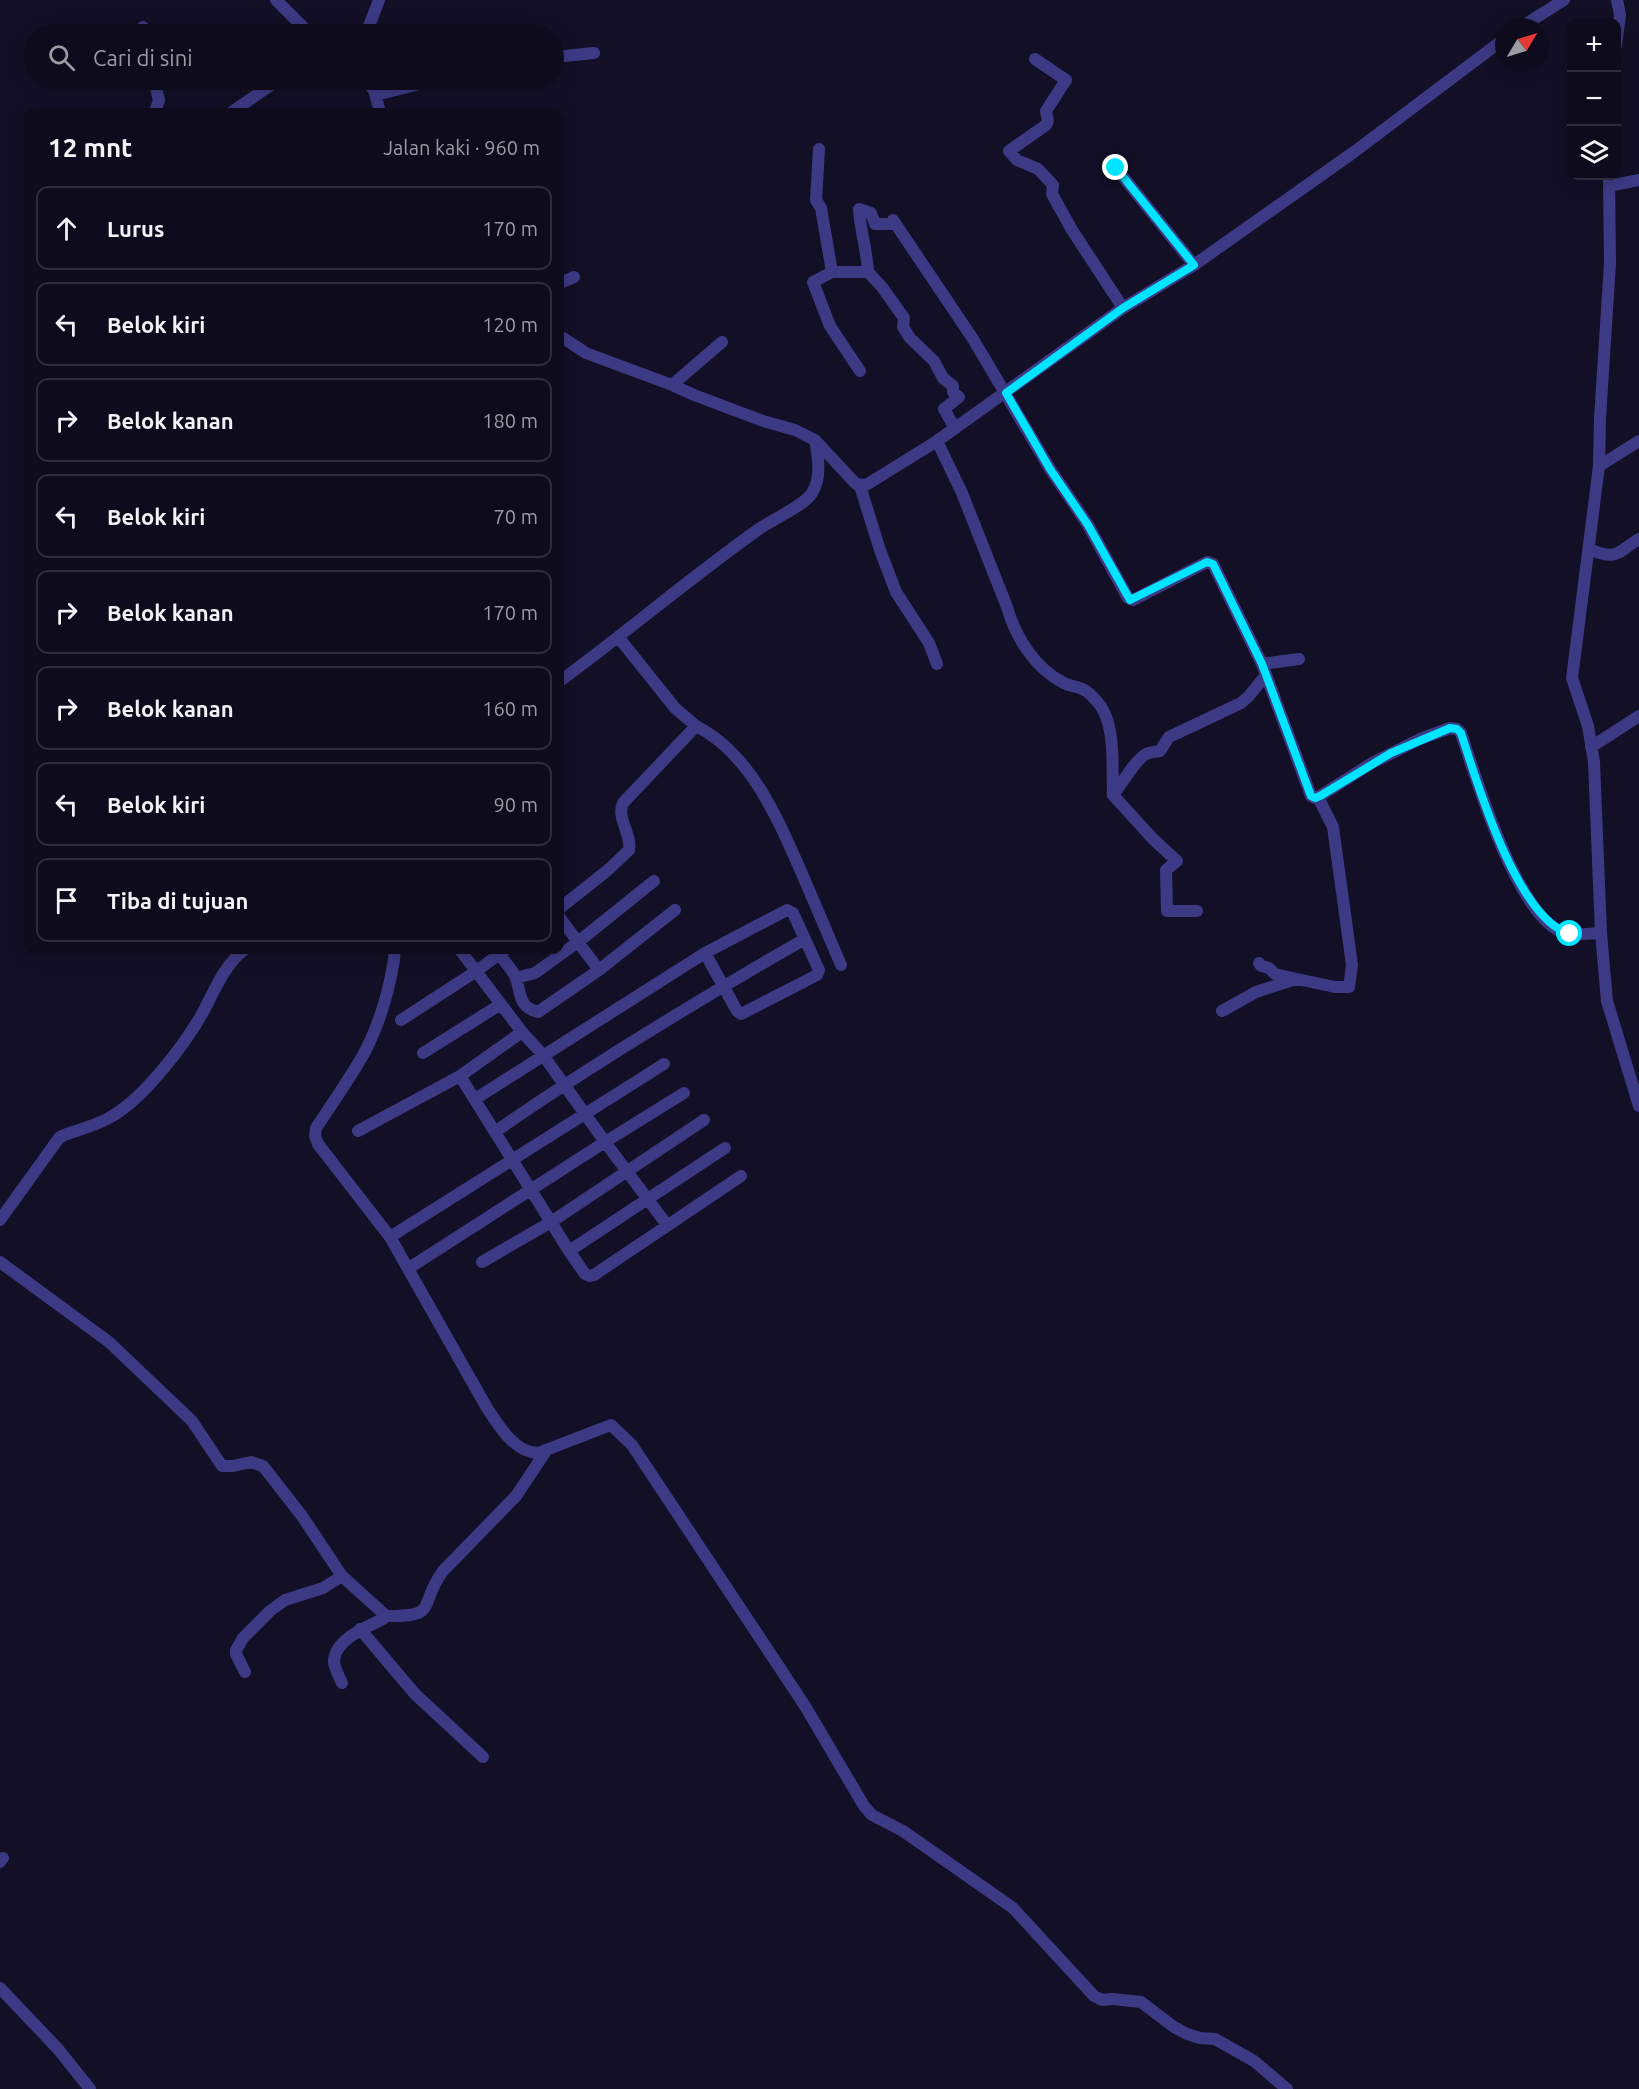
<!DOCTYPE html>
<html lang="id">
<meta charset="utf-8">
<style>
body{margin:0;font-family:Ubuntu,sans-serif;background:#1c1929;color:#f1f3f6}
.controls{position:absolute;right:18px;top:18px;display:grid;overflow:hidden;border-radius:12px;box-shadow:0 3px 15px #0003}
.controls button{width:54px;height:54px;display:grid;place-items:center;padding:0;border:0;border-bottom:2px solid #2e2b3b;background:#0e0b1c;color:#f1f3f6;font:30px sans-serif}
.compass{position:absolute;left:1495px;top:18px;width:54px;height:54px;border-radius:50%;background:#0e0b1c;box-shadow:0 3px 15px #0003;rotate:52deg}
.stop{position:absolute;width:18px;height:18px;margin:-14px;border:4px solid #00e5ff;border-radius:50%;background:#fff}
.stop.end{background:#00e5ff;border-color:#fff;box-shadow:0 2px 6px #0008}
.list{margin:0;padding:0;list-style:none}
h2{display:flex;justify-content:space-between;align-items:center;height:78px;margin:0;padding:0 24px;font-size:26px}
h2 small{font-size:20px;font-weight:400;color:#9b9ba3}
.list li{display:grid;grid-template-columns:39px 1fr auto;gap:18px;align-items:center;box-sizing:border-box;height:84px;margin:0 12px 12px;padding:0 12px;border:2px solid #2e2b3b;border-radius:12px}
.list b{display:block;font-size:22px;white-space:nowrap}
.list em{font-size:20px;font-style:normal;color:#9b9ba3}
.icon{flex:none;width:33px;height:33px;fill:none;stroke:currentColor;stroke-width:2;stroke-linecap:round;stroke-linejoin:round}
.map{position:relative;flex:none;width:1639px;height:2089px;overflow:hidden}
.search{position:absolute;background:#0e0b1c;box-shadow:0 3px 15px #0003;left:24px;top:24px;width:540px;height:66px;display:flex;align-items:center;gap:15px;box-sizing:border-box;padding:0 21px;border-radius:33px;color:#9b9ba3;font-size:22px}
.panel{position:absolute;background:#0e0b1c;box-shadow:0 3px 15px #0003;left:24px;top:108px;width:540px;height:846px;border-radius:12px}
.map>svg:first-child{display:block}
</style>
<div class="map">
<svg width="1639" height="2089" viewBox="0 0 1639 2089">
<rect width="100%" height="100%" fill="#130f26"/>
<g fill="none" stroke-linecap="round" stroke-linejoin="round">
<path stroke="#3d3a85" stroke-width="12" d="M 276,0 L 310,34
M 143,27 L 144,34
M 1521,27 L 1564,0
M 366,34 L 379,0
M 1616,46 L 1620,15 L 1617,0
M 554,57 L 594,53
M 1035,59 L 1066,80 L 1046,111 L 1048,121 L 1046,125 L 1009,151 L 1017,160 L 1038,169 L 1053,185 L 1052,194 L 1072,230 L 1123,308
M 154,80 L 159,100 L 155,112
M 365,80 L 374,90 L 380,112
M 376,95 L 435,80
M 232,112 L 278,80
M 819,149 L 816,200 L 821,208 L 832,272 L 868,272
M 1116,168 L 1194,265
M 1609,176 L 1610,263 L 1600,418 L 1599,466 L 1572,678 L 1588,726 L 1594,762 L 1601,933 L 1607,1001 L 1639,1106
M 1609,186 L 1639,180
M 893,220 L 973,339 L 1050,469 L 1088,525 L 1128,598 L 1133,600 L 1207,562 L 1213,564 L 1262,664 L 1311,796 L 1315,798 L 1320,796 L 1372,763 L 1420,739 L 1450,728 L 1457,729 L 1461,733 C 1476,779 1516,911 1560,931 C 1572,937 1589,933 1601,933
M 896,224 L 875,224 L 871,213 L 859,209 C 860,230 867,250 868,272 L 882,287 L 904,318 L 903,327 L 910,338 L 934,361 L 943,378 L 953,386 L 953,392 L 959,397 L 944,409 L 955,428
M 832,272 L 813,282 L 830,326 L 860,371
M 560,283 L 574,277
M 560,336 L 586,353 L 672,385 L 694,395 L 763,421 L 795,430 L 815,440 C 818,457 822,477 812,493 C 804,506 773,519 759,529 C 691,577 627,632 560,681
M 672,385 L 722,342
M 815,440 L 856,484 L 866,485 L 937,441 L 1123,308 L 1194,265 L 1354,152 L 1504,39
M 937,441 L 962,493 L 1007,607 C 1015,636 1035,669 1064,683 C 1071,687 1079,686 1086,691 C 1092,695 1101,705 1104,712 C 1115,734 1112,770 1113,795
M 1599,466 L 1639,441
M 860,486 L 880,550 L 896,592 L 929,643 L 937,664
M 1589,549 C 1617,561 1616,553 1639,539
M 619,638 L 675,708 L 696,726
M 1262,664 L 1299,659
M 1591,747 L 1639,716
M 560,908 L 608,870 L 629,850 C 632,834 616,818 623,803 L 696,726 C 752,754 779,822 803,876 C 816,906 828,935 841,965
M 1197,911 L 1167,911 L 1166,870 L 1177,861 L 1153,839 L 1113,795 C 1121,785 1136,759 1146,754 C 1150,752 1155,752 1160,751 L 1169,737 L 1241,703 L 1248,697 L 1266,675
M 560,918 L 599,970
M 395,950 C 392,983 379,1027 362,1057 C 348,1081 332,1104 316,1128 L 315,1136 L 318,1144 L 390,1237 L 487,1408 C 498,1425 515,1453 538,1453 L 611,1425 L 632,1445 L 805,1706 L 864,1806 L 872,1815 L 903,1831 L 1013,1908 L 1094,1996 L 1102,2000 L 1113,1999 L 1141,2002 L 1174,2027 L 1187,2034 L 1200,2038 L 1215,2039 L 1254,2061 L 1287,2089
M 499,954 C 504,961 510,967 514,974 C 522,989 516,1007 538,1012 L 599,970 L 675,910
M 1259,963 L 1261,966 L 1269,968 L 1275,974 L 1297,979 L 1335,987 L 1349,987 L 1352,965 L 1333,827 L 1318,797
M 516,978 L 535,973 L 578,942 L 654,881
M 1222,1011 L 1256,992 L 1296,979
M 401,1020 L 475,972 L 505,950
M 423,1053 L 501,1004
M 460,1076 L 569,1251 L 585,1274 L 589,1276 L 594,1275 L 741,1176
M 475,1099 L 705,953 L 787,910 L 793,913 L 819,970 L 817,975 L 741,1014 L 737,1011 L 705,953
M 358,1131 L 460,1076 L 522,1032
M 496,1131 C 596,1062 700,999 805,939
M 0,1220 L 59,1138 L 64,1135 C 78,1130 94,1126 107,1119 C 141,1102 183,1047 202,1014 C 214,992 224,965 244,950
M 667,1225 L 605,1142 L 684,1093
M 390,1237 L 664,1064
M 569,1251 L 725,1148
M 0,1262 L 109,1342 L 192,1421 L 222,1466 L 233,1466 L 251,1462 L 263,1466 L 302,1516 L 342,1576 L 384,1614 L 383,1619 C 367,1627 335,1639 334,1661 C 334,1668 339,1676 342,1683
M 482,1262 L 551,1222 L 704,1120
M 409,1268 L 605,1142 L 543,1055 L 522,1032 L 460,950
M 384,1616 C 441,1617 417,1606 443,1571 L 516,1496 L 546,1451
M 360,1629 L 415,1694 L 483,1757
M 245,1672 L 236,1654 L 236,1650 L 243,1638 L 270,1611 L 285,1600 L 323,1588 L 342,1576
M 0,1862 L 3,1858
M 0,1988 L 58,2049 L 90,2089"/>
</g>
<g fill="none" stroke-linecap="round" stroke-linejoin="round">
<path stroke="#00e5ff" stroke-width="8" d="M 1116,168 L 1194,265 L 1123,308 L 1006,393 L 1050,469 L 1088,525 L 1130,600 L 1207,562 L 1213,564 L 1262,664 L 1311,796 L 1315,798 L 1320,796 L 1391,753 L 1450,728 L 1457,729 L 1461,733 C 1477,783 1517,919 1570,934"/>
</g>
</svg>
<div class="controls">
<button>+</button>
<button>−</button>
<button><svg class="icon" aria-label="layers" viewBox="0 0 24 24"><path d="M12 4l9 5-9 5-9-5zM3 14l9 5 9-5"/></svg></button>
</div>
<svg class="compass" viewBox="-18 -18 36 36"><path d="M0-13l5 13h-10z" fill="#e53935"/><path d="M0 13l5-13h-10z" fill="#9b9ba3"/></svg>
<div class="stop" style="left:1570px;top:934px"></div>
<div class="stop end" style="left:1116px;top:168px"></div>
<div class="search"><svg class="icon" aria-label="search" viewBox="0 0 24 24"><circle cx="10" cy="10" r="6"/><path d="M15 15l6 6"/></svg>Cari di sini</div>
<section class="panel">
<h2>12 mnt<small>Jalan kaki · 960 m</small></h2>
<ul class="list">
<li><svg class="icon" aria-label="ahead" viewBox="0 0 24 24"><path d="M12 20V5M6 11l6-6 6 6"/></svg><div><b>Lurus</b></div><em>170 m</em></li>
<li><svg class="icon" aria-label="left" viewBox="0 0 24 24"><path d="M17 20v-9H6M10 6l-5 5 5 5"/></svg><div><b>Belok kiri</b></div><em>120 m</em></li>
<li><svg class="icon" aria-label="right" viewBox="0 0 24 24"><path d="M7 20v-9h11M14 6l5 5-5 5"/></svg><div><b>Belok kanan</b></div><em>180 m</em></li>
<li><svg class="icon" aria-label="left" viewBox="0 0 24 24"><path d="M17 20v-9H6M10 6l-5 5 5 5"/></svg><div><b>Belok kiri</b></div><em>70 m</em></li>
<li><svg class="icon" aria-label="right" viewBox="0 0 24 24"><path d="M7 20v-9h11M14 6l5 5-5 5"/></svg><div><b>Belok kanan</b></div><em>170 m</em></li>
<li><svg class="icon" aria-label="right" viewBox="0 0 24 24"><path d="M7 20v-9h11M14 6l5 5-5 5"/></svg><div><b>Belok kanan</b></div><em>160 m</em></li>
<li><svg class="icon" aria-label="left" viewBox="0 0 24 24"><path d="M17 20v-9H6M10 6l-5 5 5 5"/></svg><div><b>Belok kiri</b></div><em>90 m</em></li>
<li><svg class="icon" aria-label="arrive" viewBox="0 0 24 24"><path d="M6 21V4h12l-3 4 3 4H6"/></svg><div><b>Tiba di tujuan</b></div></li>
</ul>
</section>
</div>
